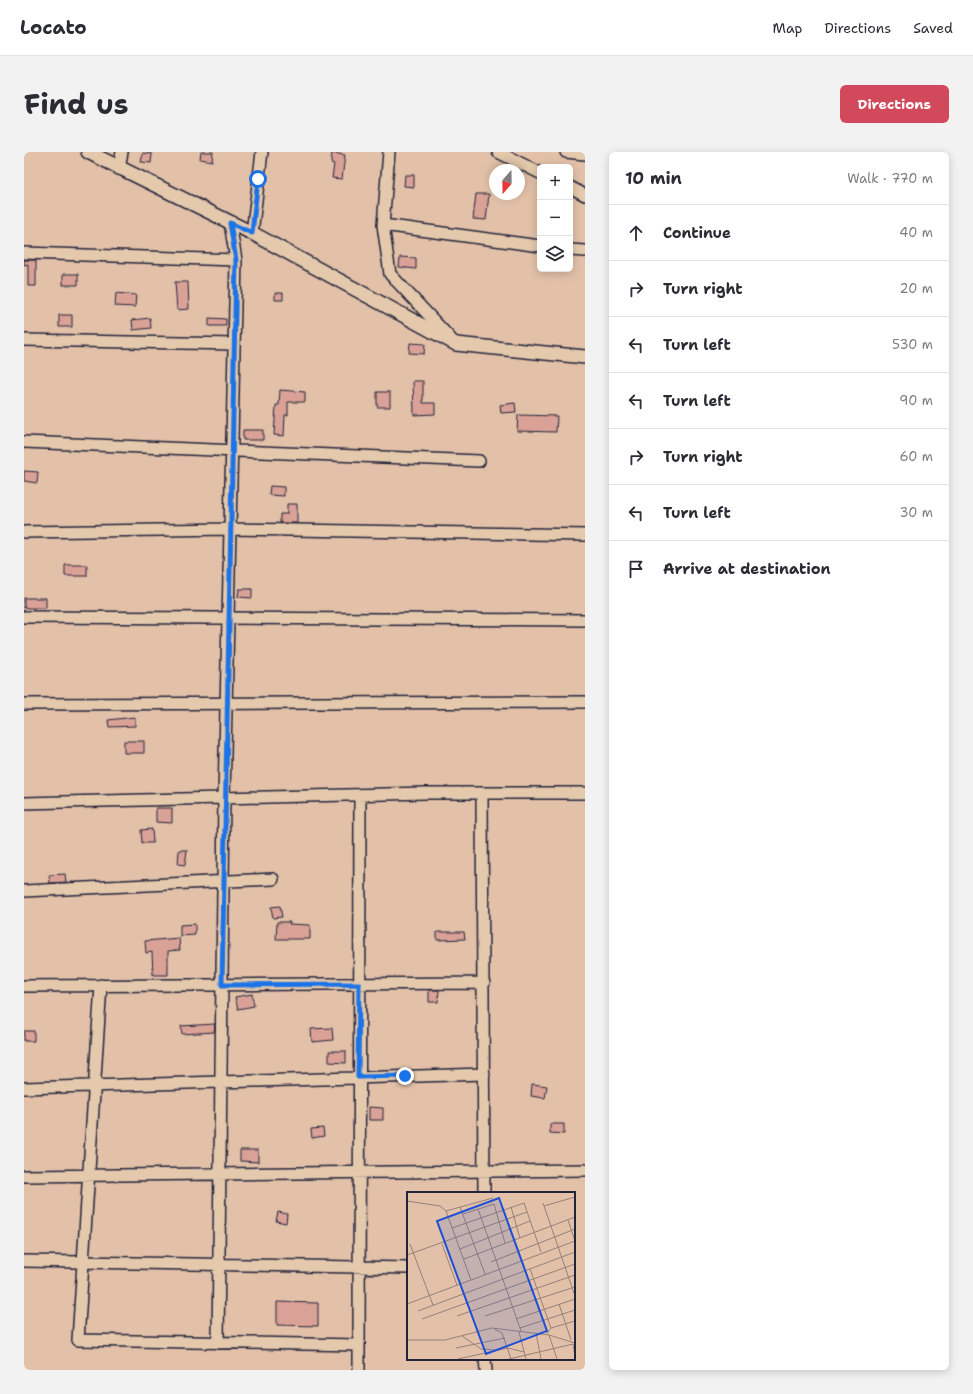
<!DOCTYPE html>
<meta charset="utf-8">
<style>
body{margin:0;font-family:"Shantell Sans",sans-serif;background:#f2f2f3;color:#2b2b33}
.controls{position:absolute;right:12px;top:12px;display:grid;overflow:hidden;border-radius:6px;box-shadow:0 2px 10px #0003}
.controls button{width:36px;height:36px;display:grid;place-items:center;padding:0;border:0;border-bottom:1px solid #e1e1e2;background:#fff;color:#2b2b33;font:20px sans-serif}
.compass{position:absolute;left:465px;top:12px;width:36px;height:36px;border-radius:50%;background:#fff;box-shadow:0 2px 10px #0003;rotate:200deg}
.stop{position:absolute;width:12px;height:12px;margin:-9px;border:3px solid #1a73e8;border-radius:50%;background:#fff}
.stop.end{background:#1a73e8;border-color:#fff;box-shadow:0 1px 4px #0008}
.list{margin:0;padding:0;list-style:none}
h2{display:flex;justify-content:space-between;align-items:center;height:52px;margin:0;padding:0 16px;font-size:17px}
h2 small{font-size:13px;font-weight:400;color:#7c7c81}
.list li{display:grid;grid-template-columns:26px 1fr auto;gap:12px;align-items:center;box-sizing:border-box;height:56px;padding:0 16px;border-top:1px solid #e1e1e2}
.list b{display:block;font-size:15px;white-space:nowrap}
.list em{font-size:13px;font-style:normal;color:#7c7c81}
.icon{flex:none;width:22px;height:22px;fill:none;stroke:currentColor;stroke-width:2;stroke-linecap:round;stroke-linejoin:round}
.map{position:relative;flex:none;width:561px;height:1218px;overflow:hidden;border-radius:6px}
header{display:flex;align-items:center;gap:24px;box-sizing:border-box;height:56px;padding:0 20px;background:#fff;border-bottom:1px solid #e1e1e2}
header strong{font-size:19px}
nav{display:flex;gap:22px;margin-inline-start:auto;font-size:14px}
.intro{display:flex;align-items:center;justify-content:space-between;box-sizing:border-box;height:96px;padding:0 24px}
h1{margin:0;font-size:28px}
.button{padding:10px 18px;border-radius:6px;background:#d1495b;color:#fff;font-size:14px;font-weight:700}
main{display:flex;gap:24px;padding:0 24px}
aside{flex:1;background:#fff;border-radius:6px;box-shadow:0 2px 10px #0003}
.map>svg:first-child{display:block}
</style>
<header>
<strong>Locato</strong>
<nav><a>Map</a><a>Directions</a><a>Saved</a></nav>
</header>
<div class="intro"><h1>Find us</h1><a class="button">Directions</a></div>
<main>
<div class="map">
<svg width="561" height="1218" viewBox="0 0 561 1218">
<rect width="100%" height="100%" fill="#e2c1a8"/>
<filter id="ink" filterUnits="userSpaceOnUse"><feTurbulence type="fractalNoise" baseFrequency=".025" numOctaves="2"/><feDisplacementMap in="SourceGraphic" scale="8" xChannelSelector="R" yChannelSelector="G"/><feConvolveMatrix kernelMatrix="1 2 1 2 8 2 1 2 1" color-interpolation-filters="sRGB"/></filter>
<g filter="url(#ink)">
<path fill="#daa197" stroke="#22223b" d="M 177,0 L 189,0 L 188,9 L 176,7 Z
M 119,1 L 128,2 L 127,11 L 117,10 Z
M 308,1 L 321,3 L 318,27 L 308,26 L 310,12 L 307,11 Z
M 381,23 L 390,23 L 390,35 L 380,34 Z
M 452,42 L 465,42 L 462,68 L 449,67 Z
M 376,105 L 392,106 L 392,117 L 375,115 Z
M 0,108 L 12,108 L 12,134 L 4,134 L 4,112 L 0,113 Z
M 39,122 L 54,122 L 54,133 L 39,133 Z
M 151,130 L 164,130 L 165,157 L 153,158 Z
M 92,141 L 112,143 L 111,155 L 91,154 Z
M 251,141 L 259,141 L 259,148 L 251,148 Z
M 35,163 L 48,163 L 48,175 L 35,175 Z
M 126,166 L 127,176 L 109,178 L 108,168 Z
M 185,166 L 202,167 L 202,174 L 185,174 Z
M 386,191 L 401,192 L 400,202 L 385,201 Z
M 389,229 L 399,229 L 399,251 L 411,251 L 411,262 L 390,263 Z
M 256,238 L 281,240 L 281,250 L 264,250 L 264,263 L 261,263 L 260,284 L 250,283 L 252,253 L 255,253 Z
M 353,240 L 366,240 L 366,255 L 353,255 Z
M 491,251 L 492,260 L 477,261 L 476,253 Z
M 494,263 L 533,264 L 532,280 L 493,279 Z
M 219,278 L 239,278 L 239,288 L 219,288 Z
M 0,319 L 14,320 L 13,331 L 0,329 Z
M 246,334 L 260,335 L 260,344 L 245,343 Z
M 263,352 L 273,352 L 273,371 L 256,371 L 256,362 L 263,362 Z
M 41,413 L 63,413 L 63,424 L 41,424 Z
M 215,437 L 228,437 L 228,446 L 214,445 Z
M 0,446 L 22,446 L 22,456 L 0,456 Z
M 111,565 L 111,574 L 85,575 L 84,568 Z
M 100,589 L 120,589 L 120,601 L 100,601 Z
M 132,656 L 148,656 L 148,671 L 132,670 Z
M 128,677 L 129,691 L 118,691 L 117,678 Z
M 155,698 L 163,698 L 161,713 L 154,712 Z
M 41,722 L 42,730 L 26,731 L 25,723 Z
M 256,754 L 258,765 L 249,766 L 247,755 Z
M 253,770 L 266,770 L 265,772 L 286,773 L 286,787 L 252,787 Z
M 171,772 L 171,783 L 156,784 L 156,773 Z
M 413,780 L 440,780 L 441,787 L 413,788 Z
M 155,786 L 156,798 L 144,799 L 144,823 L 129,823 L 128,800 L 122,801 L 121,789 Z
M 405,838 L 415,838 L 414,850 L 405,850 Z
M 228,842 L 230,854 L 214,857 L 211,845 Z
M 191,872 L 190,880 L 158,882 L 157,874 Z
M 308,876 L 309,888 L 288,890 L 287,877 Z
M 0,879 L 10,879 L 10,889 L 0,889 Z
M 305,899 L 322,899 L 322,911 L 305,910 Z
M 508,932 L 523,934 L 521,946 L 507,944 Z
M 345,955 L 359,956 L 359,968 L 345,968 Z
M 526,972 L 540,972 L 540,982 L 526,981 Z
M 299,976 L 300,984 L 288,986 L 287,977 Z
M 216,998 L 234,998 L 234,1010 L 216,1009 Z
M 254,1060 L 263,1062 L 262,1071 L 252,1069 Z
M 253,1150 L 294,1151 L 294,1174 L 253,1173 Z"/>
<g fill="none" stroke-linecap="round" stroke-linejoin="round">
<g stroke="#22223b" stroke-width="14">
<path id="minor" d="M 365,0 L 359,73 L 366,122 L 426,186
M 474,0 L 516,21
M 542,0 L 561,2
M 95,17 L 98,0
M 546,35 L 561,43
M 359,73 L 516,94
M 228,81 L 238,0
M 546,98 L 561,99
M 0,101 L 212,108
M 0,188 L 210,192
M 0,290 L 455,309
M 0,380 L 207,377 L 561,383
M 0,465 L 561,468
M 0,552 L 561,550
M 458,641 L 460,1041
M 0,651 L 401,641 L 561,641
M 0,739 L 249,727
M 77,833 L 54,1188 L 335,1193
M 0,834 L 460,831
M 0,936 L 460,922
M 0,1024 L 561,1018
M 0,1109 L 384,1116
M 194,1191 L 200,646 L 212,108 L 206,71
M 461,1207 L 462,1218
M 335,1218 L 336,643"/>
</g>
<g stroke="#22223b" stroke-width="16">
<path id="tertiary" d="M 64,0 L 228,81 L 432,192 L 561,205"/>
</g>
<use href="#minor" stroke="#e4c9ac" stroke-width="11"/>
<use href="#tertiary" stroke="#e4c9ac" stroke-width="13"/>
</g>
</g>
<g fill="none" stroke-linecap="round" stroke-linejoin="round" filter="url(#ink)">
<path stroke="#1a73e8" stroke-width="5" d="M 234,27 L 228,81 L 206,71 L 212,108 L 198,833 L 335,832 L 334,925 L 381,924"/>
</g>
<g transform="translate(383 1040)">
<rect width="168" height="168" fill="#e2c1a8"/>
<path fill="none" stroke="#95817c" stroke-width="1" d="M 0,9 L 33,14 L 39,19 L 64,88M 136,11 L 168,104M 137,14 L 168,5M 53,15 L 78,82M 104,15 L 113,46M 71,17 L 114,139M 39,19 L 86,6M 56,22 L 87,12 L 98,51M 161,28 L 168,49M 45,36 L 117,11 L 134,60M 3,52 L 26,113M 35,52 L 50,93M 53,57 L 123,29M 0,63 L 120,20M 57,67 L 168,25M 84,70 L 168,37M 123,77 L 144,136M 0,112 L 168,49M 152,112 L 164,148M 11,119 L 168,60M 50,124 L 168,83M 78,124 L 168,95M 15,127 L 168,72M 109,127 L 168,107M 113,136 L 168,118M 87,137 L 95,141 L 104,167M 112,140 L 119,167M 129,141 L 134,167M 139,143 L 144,136 L 168,129M 142,143 L 150,167M 55,144 L 74,157 L 88,158M 0,148 L 38,148 L 85,136 L 142,143 L 168,151M 49,156 L 98,146M 51,167 L 101,156 L 117,160M 102,167 L 166,152 L 168,164"/>
<path fill="#1d4ed8" fill-opacity="0.15" stroke="#1d4ed8" stroke-width="2" d="M 92,6 L 140,139 L 79,162 L 30,29 Z"/>
<rect width="168" height="168" fill="none" stroke="#22223b" stroke-width="2"/>
</g>
</svg>
<div class="controls">
<button>+</button>
<button>−</button>
<button><svg class="icon" aria-label="layers" viewBox="0 0 24 24"><path d="M12 4l9 5-9 5-9-5zM3 14l9 5 9-5"/></svg></button>
</div>
<svg class="compass" viewBox="-18 -18 36 36"><path d="M0-13l5 13h-10z" fill="#e53935"/><path d="M0 13l5-13h-10z" fill="#7c7c81"/></svg>
<div class="stop" style="left:234px;top:27px"></div>
<div class="stop end" style="left:381px;top:924px"></div>
</div>
<aside>
<h2>10 min<small>Walk · 770 m</small></h2>
<ul class="list">
<li><svg class="icon" aria-label="ahead" viewBox="0 0 24 24"><path d="M12 20V5M6 11l6-6 6 6"/></svg><div><b>Continue</b></div><em>40 m</em></li>
<li><svg class="icon" aria-label="right" viewBox="0 0 24 24"><path d="M7 20v-9h11M14 6l5 5-5 5"/></svg><div><b>Turn right</b></div><em>20 m</em></li>
<li><svg class="icon" aria-label="left" viewBox="0 0 24 24"><path d="M17 20v-9H6M10 6l-5 5 5 5"/></svg><div><b>Turn left</b></div><em>530 m</em></li>
<li><svg class="icon" aria-label="left" viewBox="0 0 24 24"><path d="M17 20v-9H6M10 6l-5 5 5 5"/></svg><div><b>Turn left</b></div><em>90 m</em></li>
<li><svg class="icon" aria-label="right" viewBox="0 0 24 24"><path d="M7 20v-9h11M14 6l5 5-5 5"/></svg><div><b>Turn right</b></div><em>60 m</em></li>
<li><svg class="icon" aria-label="left" viewBox="0 0 24 24"><path d="M17 20v-9H6M10 6l-5 5 5 5"/></svg><div><b>Turn left</b></div><em>30 m</em></li>
<li><svg class="icon" aria-label="arrive" viewBox="0 0 24 24"><path d="M6 21V4h12l-3 4 3 4H6"/></svg><div><b>Arrive at destination</b></div></li>
</ul>
</aside>
</main>
